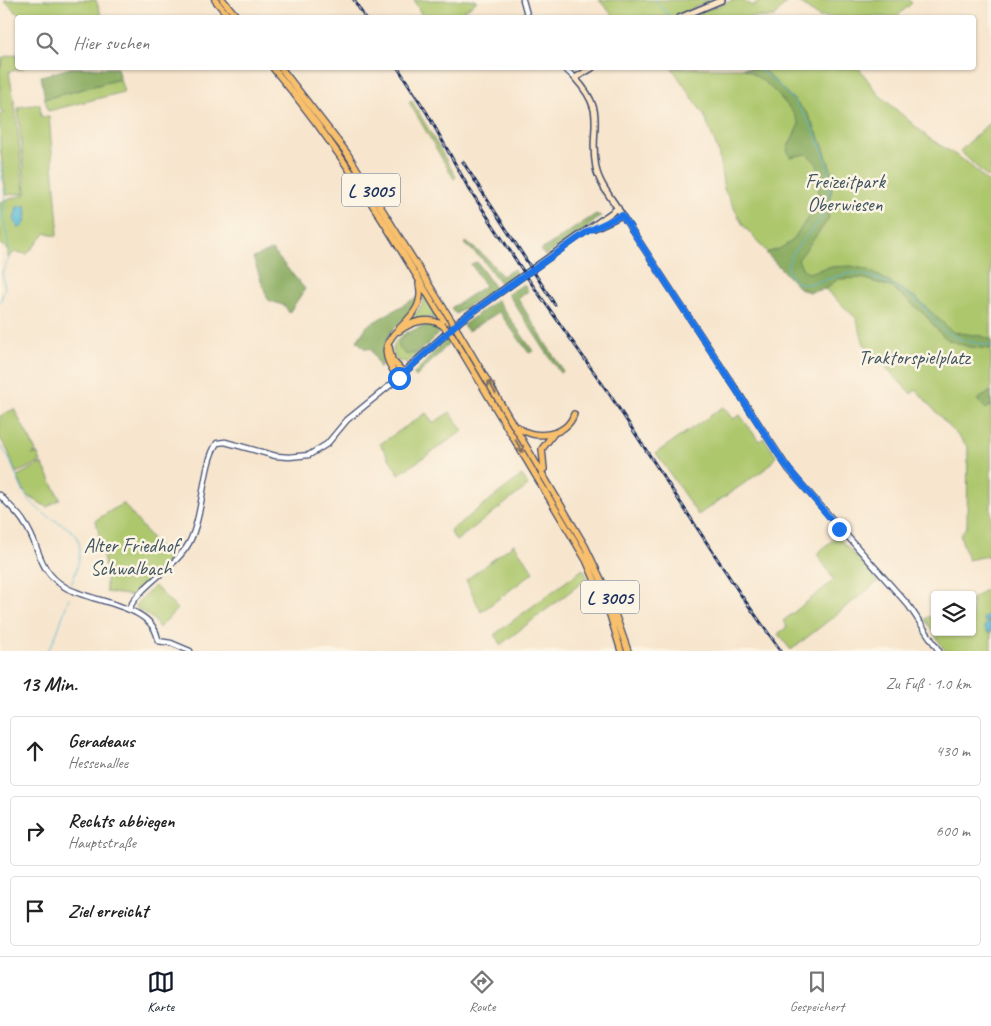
<!DOCTYPE html>
<html lang="de">
<meta charset="utf-8">
<style>
body{margin:0;font-family:Caveat,sans-serif;background:#f6f6f6;color:#222}
.controls{position:absolute;right:15px;bottom:15px;display:grid;overflow:hidden;border-radius:5px;box-shadow:0 1px 4px #0004}
.controls button{width:45px;height:45px;display:grid;place-items:center;padding:0;border:0;border-bottom:1px solid #e0e0e0;background:#fff;color:#222;font:25px sans-serif}
.stop{position:absolute;width:15px;height:15px;margin:-11px;border:4px solid #1a73e8;border-radius:50%;background:#fff}
.stop.end{background:#1a73e8;border-color:#fff;box-shadow:0 1px 5px #0008}
.list{margin:0;padding:0;list-style:none}
h2{display:flex;justify-content:space-between;align-items:center;height:65px;margin:0;padding:0 20px;font-size:21px}
h2 small{font-size:16px;font-weight:400;color:#767676}
.list li{display:grid;grid-template-columns:32px 1fr auto;gap:15px;align-items:center;box-sizing:border-box;height:70px;margin:0 10px 10px;padding:0 10px;border:1px solid #e0e0e0;border-radius:5px}
.list b{display:block;font-size:19px;white-space:nowrap}
.list p{margin:0;font-size:16px;white-space:nowrap;color:#767676}
.list em{font-size:16px;font-style:normal;color:#767676}
.icon{flex:none;width:28px;height:28px;fill:none;stroke:currentColor;stroke-width:2;stroke-linecap:round;stroke-linejoin:round}
.map{position:relative;flex:none;width:991px;height:651px;overflow:hidden}
.search{position:absolute;background:#fff;box-shadow:0 1px 4px #0004;left:15px;right:15px;top:15px;height:55px;display:flex;align-items:center;gap:12px;box-sizing:border-box;padding:0 18px;border-radius:5px;color:#767676;font-size:19px}
.sheet{height:305px;background:#fff}
nav{display:flex;justify-content:space-around;align-items:center;box-sizing:border-box;height:70px;border-top:1px solid #e0e0e0;background:#fff;font-size:14px;color:#767676}
nav a{display:grid;justify-items:center;gap:2px}
nav .on{color:#111827}
.map>svg:first-child{display:block}
</style>
<div class="map">
<svg width="991" height="651" viewBox="0 0 991 651">
<rect width="100%" height="100%" fill="#fcf5e5"/>
<filter id="ink" filterUnits="userSpaceOnUse"><feTurbulence type="fractalNoise" baseFrequency=".02" numOctaves="2"/><feDisplacementMap in="SourceGraphic" scale="10" xChannelSelector="R" yChannelSelector="G"/><feConvolveMatrix kernelMatrix="1 2 1 2 8 2 1 2 1" color-interpolation-filters="sRGB"/></filter>
<filter id="wash" filterUnits="userSpaceOnUse"><feTurbulence type="fractalNoise" baseFrequency=".0096" numOctaves="4" result="noise"/><feDisplacementMap in="SourceGraphic" scale="20" xChannelSelector="R" yChannelSelector="G"/><feGaussianBlur stdDeviation="1.12" result="paint"/><feColorMatrix in="noise" values="0 0 0 0 0 0 0 0 0 0 0 0 0 0 0 0 0 1.4 0 .05"/><feComposite in="paint" operator="in"/></filter>
<g filter="url(#wash)">
<rect width="100%" height="100%" fill="#f7e5cd"/>
<path fill="#adc76d" stroke="#647b66" fill-rule="evenodd" d="M 4,0 L 96,0 L 102,17 L 21,17 Z
M 414,0 L 476,0 L 476,2 L 456,17 L 423,18 Z
M 599,0 L 710,0 L 675,17 L 615,18 Z
M 734,0 L 741,0 L 752,6 L 763,0 L 784,0 L 786,3 L 774,17 L 684,18 Z
M 796,0 L 909,0 L 912,3 L 896,17 L 819,17 Z
M 17,54 L 18,68 L 24,68 L 9,72 L 16,112 L 24,193 L 6,195 L 0,146 L 0,114 L 6,113 L 0,110 L 0,69 L 3,60 L 0,67 L 0,56 L 3,59 L 4,57 Z
M 672,68 L 859,68 L 878,94 L 929,138 L 968,163 L 991,185 L 991,555 L 968,560 L 960,535 L 967,526 L 968,447 L 916,390 L 911,394 L 864,344 L 856,318 L 825,289 L 810,292 L 800,289 L 743,225 L 724,189 L 718,151 L 704,115 Z
M 120,79 L 124,92 L 48,111 L 45,99 Z
M 412,101 L 456,177 L 454,179 L 409,102 Z
M 40,104 L 41,117 L 49,116 L 58,225 L 57,236 L 46,233 L 27,254 L 15,252 L 8,258 L 8,249 L 0,244 L 0,202 L 26,194 L 18,107 ZM 19,206 L 26,206 L 27,216 L 24,223 L 16,213 Z
M 991,121 L 991,175 L 988,178 L 960,151 Z
M 424,292 L 441,321 L 429,317 L 410,322 L 422,305 Z
M 408,331 L 400,346 L 415,354 L 421,351 L 407,362 L 398,361 C 387,349 396,339 408,331 Z
M 723,407 L 733,419 L 740,415 L 759,441 L 764,438 L 776,456 L 768,467 L 698,515 L 656,453 Z
M 14,409 L 36,451 L 32,455 L 37,453 L 41,462 L 16,473 L 8,451 L 0,438 L 0,416 Z
M 450,412 L 463,431 L 399,474 L 380,444 L 426,413 L 433,423 Z
M 40,464 L 43,465 L 60,499 L 47,507 L 26,495 L 17,476 Z
M 522,475 L 528,486 L 456,541 L 450,531 Z
M 123,503 L 169,560 L 133,596 L 106,592 L 106,571 L 96,520 Z
M 837,536 L 879,581 L 791,650 L 778,634 L 787,627 L 783,621 L 834,580 L 817,554 Z
M 514,544 L 534,572 L 481,612 L 466,580 Z
M 583,569 L 588,578 L 500,645 L 495,634 Z
M 155,586 L 177,609 L 159,628 L 153,619 L 136,608 L 138,602 Z
M 991,586 L 991,651 L 945,651 L 925,619 L 930,616 L 935,623 L 935,632 L 972,632 L 972,599 Z"/>
<path fill="#8aac60" stroke="#526e5f" d="M 71,68 L 117,68 L 120,79 L 45,99 L 41,76 Z
M 742,68 L 763,69 L 807,113 L 822,143 L 833,176 L 828,220 L 798,260 L 803,269 L 809,273 L 828,267 L 851,266 L 869,270 L 916,298 L 953,332 L 982,336 L 991,340 L 991,349 L 969,347 L 948,340 L 939,332 L 925,315 L 893,288 L 862,278 L 838,279 L 825,289 L 810,292 L 800,289 L 766,253 L 779,249 L 792,241 L 816,206 L 821,175 L 816,163 L 807,154 L 790,157 L 787,149 L 799,124 C 792,106 761,75 742,68 Z
M 596,214 L 601,216 L 586,229 L 545,256 L 541,250 Z
M 466,242 L 486,257 L 502,276 L 514,269 L 517,274 L 500,283 L 483,260 L 465,244 Z
M 272,250 L 305,289 L 289,313 L 285,306 L 268,300 L 253,258 Z
M 477,262 L 495,288 L 456,314 L 451,308 L 485,286 L 471,264 Z
M 524,284 L 528,291 L 518,299 L 563,371 L 560,373 L 508,294 Z
M 417,297 C 412,314 399,321 389,335 C 381,345 387,358 380,368 L 371,349 L 364,348 L 357,341 L 367,326 Z
M 497,300 L 533,351 L 529,353 L 499,312 L 468,331 L 463,325 Z
M 430,325 L 438,327 L 439,332 C 430,344 421,352 407,355 C 383,340 417,327 430,325 Z
M 448,337 L 452,341 L 416,377 L 414,374 Z
M 991,391 L 991,405 L 986,409 L 977,400 Z"/>
<path fill="#56b8d5" stroke="#38749a" d="M 26,206 C 28,213 26,220 23,226 L 18,228 L 14,219 L 17,207 Z
M 991,612 L 991,631 L 988,633 L 984,627 L 991,619 L 985,622 L 983,619 Z"/>
<g fill="none" stroke-linecap="round" stroke-linejoin="round">
<path stroke="#56b8d5" stroke-width="1" d="M 655,0 L 671,18
M 756,68 C 797,91 848,166 823,215 C 816,228 783,257 788,271 C 798,302 839,267 862,274 C 885,281 908,291 925,308 C 932,316 938,327 948,333 C 960,341 977,343 991,346
M 0,163 L 5,196 L 3,216 L 9,249 L 9,258 L 2,273 L 5,288 L 0,302
M 0,446 C 13,459 15,478 25,494 C 54,537 99,514 71,585
M 47,651 C 57,639 63,613 69,598"/>
</g>
</g>
<g filter="url(#ink)">
<g fill="none" stroke-linecap="round" stroke-linejoin="round">
<g stroke="#3c4a6f" stroke-width="7">
<path id="tertiary" d="M 523,0 L 528,18
M 564,68 L 575,78
M 622,215 L 789,470 L 909,606 L 939,651
M 0,495 C 8,505 19,513 25,524 C 41,548 37,570 65,587 C 91,603 155,604 158,641 L 171,643 L 190,651
M 129,609 C 139,586 176,567 189,543 C 204,515 202,465 217,443 L 225,442 L 276,456 L 289,457 L 309,455 L 327,444 L 347,420 L 399,378"/>
</g>
<g stroke="#3c4a6f" stroke-width="8">
<path id="secondary" d="M 679,18 L 722,0
M 592,68 L 575,78 C 609,115 588,127 596,168 C 599,184 613,200 622,215 L 594,228
M 402,374 L 461,320 L 618,208"/>
</g>
<g stroke="#3c4a6f" stroke-width="8">
<path id="trunk" d="M 215,0 L 230,18
M 223,0 L 238,18
M 273,68 C 341,149 391,233 445,323
M 281,68 L 347,153 L 451,320
M 399,331 C 411,322 428,316 442,325
M 459,333 L 585,546 L 608,594 L 628,651
M 452,335 L 586,560 L 610,615 L 621,651
M 389,347 L 392,360 L 404,373
M 399,378 C 358,330 430,329 419,284
M 518,427 C 534,441 567,436 574,414
M 544,469 L 542,449 L 554,433"/>
</g>
<use href="#tertiary" stroke="#fff" stroke-width="4.5"/>
<use href="#secondary" stroke="#fce5c4" stroke-width="5"/>
<use href="#trunk" stroke="#f8bf6c" stroke-width="5.5"/>
<g stroke="#1b2f5e" stroke-width="3">
<path id="rail" d="M 354,0 L 365,18
M 398,68 L 427,113 L 468,187 L 529,280 L 610,395 L 741,595 L 781,651
M 463,162 L 555,305"/>
</g>
<use href="#rail" stroke="#fcf5e5" stroke-width="1" stroke-dasharray="4" stroke-linecap="butt"/>
<g stroke="#3c4a6f" stroke-width="8" stroke-linecap="butt">
<path id="trunk-bridge" d="M 451,320 L 459,333
M 442,325 L 452,335"/>
</g>
<use href="#trunk-bridge" stroke="#f8bf6c" stroke-width="5.5"/>
</g>
<defs><path id="oneway-shaft" d="M-6 0H5M1.5-3L5.5 0L1.5 3" fill="none" stroke-width="1.6" stroke-linecap="round" stroke-linejoin="round" transform="scale(1.25)"/></defs>
<g stroke="#7e7064">
<use href="#oneway-shaft" transform="translate(492 387) rotate(-121)"/>
<use href="#oneway-shaft" transform="translate(519 446) rotate(59)"/>
</g>
</g>
<g fill="none" stroke-linecap="round" stroke-linejoin="round" filter="url(#ink)">
<path stroke="#1a73e8" stroke-width="6" d="M 399,378 L 461,320 L 588,231 L 622,215 L 784,463 L 839,529"/>
</g>
<g text-anchor="middle" stroke-width="5" stroke-linejoin="round" paint-order="stroke">
<g fill="#fcf5e5" stroke="#5e6a86" stroke-width="1">
<rect x="342" y="173.5" width="58" height="33" rx="4"/>
<rect x="581" y="580.5" width="58" height="33" rx="4"/>
</g>
<g font-size="19" font-weight="bold" fill="#1b2f5e">
<text x="371" y="197">L 3005</text>
<text x="610" y="604">L 3005</text>
</g>
<g font-size="20" fill="#405562" stroke="#fcf5e5">
<text x="845" y="188">Freizeitpark<tspan x="845" dy="23">Oberwiesen</tspan></text>
<text x="914" y="364">Traktorspielplatz</text>
<text x="131" y="552">Alter Friedhof<tspan x="131" dy="23">Schwalbach</tspan></text>
</g>
</g>
</svg>
<div class="controls">
<button><svg class="icon" aria-label="layers" viewBox="0 0 24 24"><path d="M12 4l9 5-9 5-9-5zM3 14l9 5 9-5"/></svg></button>
</div>
<div class="stop" style="left:399px;top:378px"></div>
<div class="stop end" style="left:839px;top:529px"></div>
<div class="search"><svg class="icon" aria-label="search" viewBox="0 0 24 24"><circle cx="10" cy="10" r="6"/><path d="M15 15l6 6"/></svg>Hier suchen</div>
</div>
<section class="sheet">
<h2>13 Min.<small>Zu Fuß · 1.0 km</small></h2>
<ul class="list">
<li><svg class="icon" aria-label="ahead" viewBox="0 0 24 24"><path d="M12 20V5M6 11l6-6 6 6"/></svg><div><b>Geradeaus</b><p>Hessenallee</p></div><em>430 m</em></li>
<li><svg class="icon" aria-label="right" viewBox="0 0 24 24"><path d="M7 20v-9h11M14 6l5 5-5 5"/></svg><div><b>Rechts abbiegen</b><p>Hauptstraße</p></div><em>600 m</em></li>
<li><svg class="icon" aria-label="arrive" viewBox="0 0 24 24"><path d="M6 21V4h12l-3 4 3 4H6"/></svg><div><b>Ziel erreicht</b></div></li>
</ul>
</section>
<nav>
<a class="on"><svg class="icon" aria-label="map" viewBox="0 0 24 24"><path d="M3 6l6-2 6 2 6-2v14l-6 2-6-2-6 2zM9 4v14M15 6v14"/></svg>Karte</a>
<a><svg class="icon" aria-label="directions" viewBox="0 0 24 24"><path d="M12 3l9 9-9 9-9-9zM9 14v-3h6M13 9l2 2-2 2"/></svg>Route</a>
<a><svg class="icon" aria-label="saved" viewBox="0 0 24 24"><path d="M7 4h10v16l-5-4-5 4z"/></svg>Gespeichert</a>
</nav>
